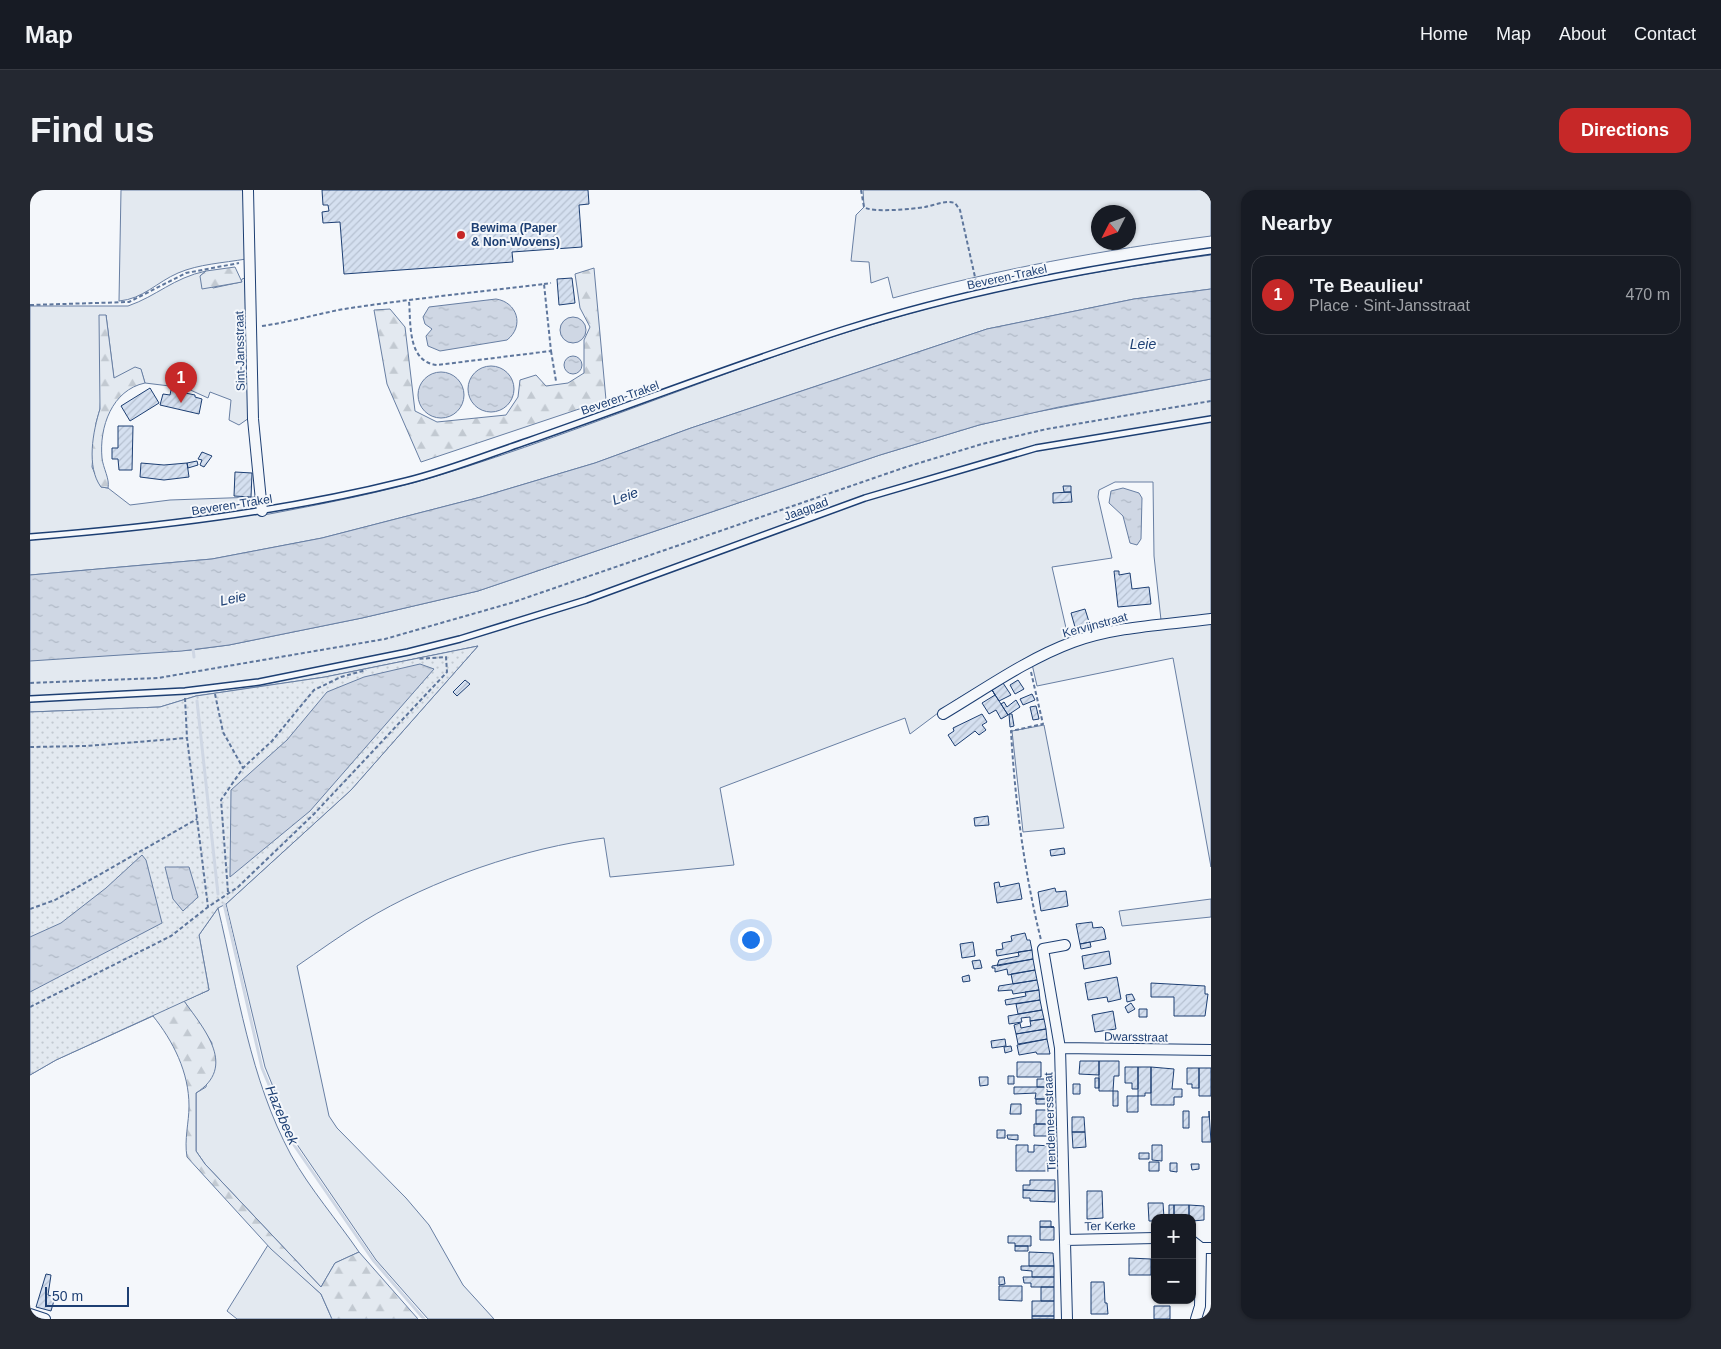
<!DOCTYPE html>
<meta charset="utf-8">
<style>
body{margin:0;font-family:Helvetica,sans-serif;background:#242831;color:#f1f3f6}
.controls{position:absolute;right:15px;bottom:15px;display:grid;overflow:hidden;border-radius:10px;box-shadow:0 1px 4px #0004}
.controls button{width:45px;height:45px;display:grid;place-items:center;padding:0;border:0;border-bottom:1px solid #363941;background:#171b24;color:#f1f3f6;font:25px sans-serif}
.compass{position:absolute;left:1061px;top:15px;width:45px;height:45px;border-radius:50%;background:#171b24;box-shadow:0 1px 4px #0004;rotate:228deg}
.scale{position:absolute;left:15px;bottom:12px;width:84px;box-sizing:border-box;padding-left:5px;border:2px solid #1d3f73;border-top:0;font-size:14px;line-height:18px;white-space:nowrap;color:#1d3f73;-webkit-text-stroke:4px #f4f7fb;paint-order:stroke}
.you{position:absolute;left:720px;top:749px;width:18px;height:18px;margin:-12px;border:4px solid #fff;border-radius:50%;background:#1a73e8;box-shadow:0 0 0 8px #1a73e833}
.badge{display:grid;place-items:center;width:32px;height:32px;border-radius:50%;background:#c62828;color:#fff;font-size:16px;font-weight:700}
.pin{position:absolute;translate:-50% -41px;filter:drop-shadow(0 1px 2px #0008)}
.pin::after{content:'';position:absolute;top:26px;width:18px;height:15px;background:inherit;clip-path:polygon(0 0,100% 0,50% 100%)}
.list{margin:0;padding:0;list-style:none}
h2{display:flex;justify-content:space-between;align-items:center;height:65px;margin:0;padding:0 20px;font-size:21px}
h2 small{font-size:16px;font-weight:400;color:#9ea1a6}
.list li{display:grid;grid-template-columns:32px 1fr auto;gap:15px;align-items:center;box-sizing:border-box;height:80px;margin:0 10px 10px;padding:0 10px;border:1px solid #363941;border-radius:15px}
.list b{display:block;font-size:19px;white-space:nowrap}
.list p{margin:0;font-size:16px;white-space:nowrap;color:#9ea1a6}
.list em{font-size:16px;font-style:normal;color:#9ea1a6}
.map{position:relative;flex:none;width:1181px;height:1129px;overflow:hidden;border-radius:15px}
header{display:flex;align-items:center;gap:30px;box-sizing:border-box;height:70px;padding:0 25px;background:#171b24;border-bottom:1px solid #363941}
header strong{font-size:24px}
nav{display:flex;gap:28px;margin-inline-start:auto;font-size:18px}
.intro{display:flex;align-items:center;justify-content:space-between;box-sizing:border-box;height:120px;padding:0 30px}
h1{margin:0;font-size:35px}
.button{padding:12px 22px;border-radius:15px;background:#c62828;color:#fff;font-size:18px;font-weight:700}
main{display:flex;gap:30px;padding:0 30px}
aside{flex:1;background:#171b24;border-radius:15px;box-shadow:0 1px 4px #0004}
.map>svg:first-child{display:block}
</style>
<header>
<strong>Map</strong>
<nav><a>Home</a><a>Map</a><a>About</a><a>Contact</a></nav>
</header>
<div class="intro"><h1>Find us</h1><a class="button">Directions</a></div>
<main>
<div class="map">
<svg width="1181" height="1129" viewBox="0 0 1181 1129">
<defs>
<pattern id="forest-firs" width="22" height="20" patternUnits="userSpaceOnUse" patternTransform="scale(1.25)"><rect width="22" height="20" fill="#e3e9f0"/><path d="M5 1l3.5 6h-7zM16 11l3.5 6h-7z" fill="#c2c9d1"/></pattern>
<pattern id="park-dots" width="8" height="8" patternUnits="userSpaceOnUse" patternTransform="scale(1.25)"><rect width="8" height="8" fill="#e3e9f0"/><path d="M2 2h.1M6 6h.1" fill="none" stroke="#c2c9d1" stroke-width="1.8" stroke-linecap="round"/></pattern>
<pattern id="water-ripples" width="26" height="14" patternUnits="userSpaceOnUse" patternTransform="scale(1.25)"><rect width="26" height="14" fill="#cfd7e4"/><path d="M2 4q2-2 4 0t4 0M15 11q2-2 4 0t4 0" fill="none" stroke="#b1bac7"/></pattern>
<pattern id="building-hatch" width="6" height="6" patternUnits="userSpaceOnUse" patternTransform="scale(1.25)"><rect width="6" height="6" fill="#d5e0f0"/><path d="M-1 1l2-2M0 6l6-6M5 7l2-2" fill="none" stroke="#b6c1d1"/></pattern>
</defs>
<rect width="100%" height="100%" fill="#f4f7fb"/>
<path fill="#e3e9f0" stroke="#687fa3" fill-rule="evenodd" d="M 91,0 L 213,0 L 216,69 C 193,73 169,74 148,83 C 127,92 113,109 89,111 Z
M 833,0 L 1181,0 L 1181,46 C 1073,60 968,79 863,108 L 858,87 L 841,93 L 839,72 L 821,71 L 826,25 L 834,17 ZM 1068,22 L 1098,22 L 1098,52 L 1068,52 Z
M 1181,65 L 1181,99 L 1104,109 L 957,139 L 661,238 L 565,273 L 451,307 L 292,348 L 182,369 L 0,385 L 0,116 L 98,116 C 127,106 143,88 176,81 L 170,86 L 183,98 L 211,92 L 212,89 L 215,88 L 219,228 L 209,235 L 199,230 L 201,210 L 180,202 L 178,208 L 156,198 L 115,193 L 111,180 L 84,189 L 76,125 L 70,219 L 66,233 L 62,277 L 71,297 L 78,298 L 100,315 L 140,310 L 226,307 L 234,325 C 292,314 351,303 407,286 C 564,238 713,171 871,126 C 972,97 1076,79 1181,65 Z
M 1181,189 L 1181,426 L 1131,430 L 1124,366 L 1123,292 L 1085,292 L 1069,300 L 1068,307 L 1082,368 L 1022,377 L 1039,451 L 994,469 L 924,511 L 880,544 L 875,528 L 690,598 L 704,675 L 580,687 L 574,648 C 496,657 401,690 334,731 C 311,745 289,761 267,776 L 299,926 L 307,938 L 376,1008 L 399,1035 L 433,1095 L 464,1129 L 398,1129 L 346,1070 L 266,953 L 235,877 L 196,714 L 321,600 L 448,456 L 295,487 L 166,506 L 130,517 L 0,522 L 0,470 L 161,460 L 199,455 L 332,428 L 448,401 L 850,265 L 949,235 L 1001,223 Z
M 1181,432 L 1181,677 L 1143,468 L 1007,496 L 1002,474 C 1042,456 1083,442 1127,436 C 1145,433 1163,433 1181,432 Z
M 1014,535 L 1034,638 L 993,642 L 982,541 Z
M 1181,709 L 1181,727 L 1092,736 L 1089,721 Z
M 188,718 C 208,801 220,889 261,965 C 280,999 307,1030 329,1062 L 305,1073 L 291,1097 L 175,974 L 166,961 L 166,903 L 176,897 L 182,853 L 154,811 L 179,800 L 169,745 Z
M 238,1055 L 291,1104 L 302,1129 L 207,1129 L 197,1121 Z"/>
<path fill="url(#forest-firs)" stroke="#687fa3" d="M 205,77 L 212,92 L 172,99 L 170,86 L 176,81 Z
M 564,78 L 576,210 L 391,272 L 357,194 L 344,120 L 360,119 L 375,137 L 385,221 L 407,232 L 476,225 L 488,207 L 490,190 L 506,185 L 516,196 L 538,193 L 554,183 L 554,150 L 560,137 L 550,118 L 545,84 Z
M 69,125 L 76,125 L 84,188 L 105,177 L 111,179 L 115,193 C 82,200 69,237 72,268 C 73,278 80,289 78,298 L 71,297 C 56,277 63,241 70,219 Z
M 179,800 L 154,811 C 175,840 207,877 166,903 L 166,961 L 175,974 L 291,1097 L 305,1073 L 329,1062 L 388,1129 L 302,1129 L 291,1104 L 241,1059 L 157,967 C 154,949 159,933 159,916 C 159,882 143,851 123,826 L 26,870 L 0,885 L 0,835 Z"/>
<path fill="url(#park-dots)" stroke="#687fa3" d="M 448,456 L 321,600 L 196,714 L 188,718 L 169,745 L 179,800 L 26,870 L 0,885 L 0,522 L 130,517 L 166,506 L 295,487 Z"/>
<path fill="url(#water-ripples)" stroke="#687fa3" d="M 1181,99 L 1181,189 L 1029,217 L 949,235 L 850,265 L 448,401 L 332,428 L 199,455 L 152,461 L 0,471 L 0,385 L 182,369 L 292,348 L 451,307 L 565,273 L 661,238 L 957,139 L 1104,109 Z
M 466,109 C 487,112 495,136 477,150 L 410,161 L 398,156 L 396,146 L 402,139 L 395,134 L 393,127 L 399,117 Z
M530 140a13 13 0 1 1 26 0a13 13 0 1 1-26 0Z
M534 175a9 9 0 1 1 18 0a9 9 0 1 1-18 0Z
M438 199a23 23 0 1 1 46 0a23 23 0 1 1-46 0Z
M388 205a23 23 0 1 1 46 0a23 23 0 1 1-46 0Z
M 1093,298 L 1109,303 L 1112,308 L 1111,349 L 1107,355 L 1100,353 L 1093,326 L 1079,313 L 1081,301 Z
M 390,474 L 404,479 L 280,621 L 200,687 L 201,600 L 257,550 L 297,502 L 334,487 Z
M 112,665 L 116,670 L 132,733 L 0,802 L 0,747 L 31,733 L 76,698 Z
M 135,677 L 159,677 L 168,707 L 153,721 L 143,709 Z"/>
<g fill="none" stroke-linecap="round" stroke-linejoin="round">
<path stroke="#cfd7e4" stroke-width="3" d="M 163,458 L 164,467
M 167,511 L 188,704
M 194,714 L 232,878 L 264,955 L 343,1070 L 394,1129"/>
</g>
<path fill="url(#building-hatch)" stroke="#1d3f73" d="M 292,0 L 558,0 L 559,14 L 549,15 L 552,57 L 482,62 L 483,72 L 314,84 L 310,32 L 293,33 L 292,22 L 299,21 L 298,15 L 293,15 Z
M 542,88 L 545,113 L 529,115 L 527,89 Z
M 120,198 L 129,213 L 100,231 L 91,216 Z
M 141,200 L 165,205 L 165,207 L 172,209 L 169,224 L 130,215 L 133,204 L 140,205 Z
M 88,236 L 103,236 L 102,280 L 89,280 L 88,269 L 82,269 L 82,258 L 88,258 Z
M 172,262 L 182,266 L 174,277 L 170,275 L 172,270 L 168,269 Z
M 167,271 L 168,275 L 158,278 L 157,273 Z
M 111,273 L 134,275 L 157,273 L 159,287 L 134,290 L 110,287 Z
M 205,282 L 222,283 L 221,307 L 204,306 Z
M 1033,296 L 1041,296 L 1041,302 L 1034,302 Z
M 1041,302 L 1042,312 L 1023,313 L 1023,303 Z
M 1084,381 L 1089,381 L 1089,385 L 1100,383 L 1102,399 L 1119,397 L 1121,414 L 1088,417 Z
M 1055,419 L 1060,435 L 1051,438 L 1050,435 L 1045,437 L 1041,423 Z
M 435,490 L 440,494 L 427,506 L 423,502 Z
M 988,490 L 994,499 L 985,504 L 980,495 Z
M 973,493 L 981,505 L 969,511 L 962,500 Z
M 962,500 L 978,525 L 971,529 L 966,520 L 959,524 L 952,513 L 965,505 Z
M 1002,504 L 1005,510 L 993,515 L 990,509 Z
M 986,510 L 990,517 L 978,525 L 971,514 L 974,512 L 977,517 Z
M 1006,516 L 1009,529 L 1003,530 L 1000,517 Z
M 952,524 L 957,532 L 952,535 L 956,540 L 949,545 L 945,541 L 925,556 L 918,545 L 924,541 L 923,538 Z
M 979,524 L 982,524 L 984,536 L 980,537 Z
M 958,626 L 959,635 L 945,636 L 944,628 Z
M 1034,658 L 1035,664 L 1021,666 L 1020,660 Z
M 969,692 L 970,697 L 989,693 L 992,709 L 967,713 L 964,693 Z
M 1025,698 L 1026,702 L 1036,701 L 1038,716 L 1011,721 L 1008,702 Z
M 1062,732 L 1063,738 L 1072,737 L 1074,739 L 1076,749 L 1050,754 L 1046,734 Z
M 995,743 L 997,750 L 1000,750 L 1002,760 L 967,766 L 966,760 L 973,759 L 972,753 L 982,751 L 981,746 Z
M 943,752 L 945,766 L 932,768 L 930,754 Z
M 1060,752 L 1061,757 L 1051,759 L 1050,754 Z
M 1002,760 L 1003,769 L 967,776 L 969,770 L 989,766 L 988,762 Z
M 1079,761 L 1081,774 L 1054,779 L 1052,766 Z
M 1003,769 L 1005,780 L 978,785 L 977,779 L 965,782 L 965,778 L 962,778 L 962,776 Z
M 950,770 L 952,778 L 944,779 L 942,771 Z
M 1005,780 L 1007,790 L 983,794 L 981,784 Z
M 939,785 L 940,791 L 933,792 L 932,787 Z
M 1087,787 L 1091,809 L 1078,812 L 1077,807 L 1058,810 L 1055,793 Z
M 1007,790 L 1009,800 L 983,804 L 982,800 L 968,801 L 969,796 Z
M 1121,793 L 1175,796 L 1175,804 L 1178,804 L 1175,826 L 1144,826 L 1144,807 L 1121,807 Z
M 1009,800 L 1010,810 L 976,815 L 975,810 L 996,806 L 995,802 Z
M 1102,804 L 1105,810 L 1097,812 L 1096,805 Z
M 1010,810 L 1012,820 L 988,824 L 986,814 Z
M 1101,813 L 1105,819 L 1098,823 L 1095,817 Z
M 1109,819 L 1117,819 L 1117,827 L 1109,827 Z
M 1012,820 L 1014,829 L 1000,831 L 1000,827 L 991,828 L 992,832 L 979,834 L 978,826 Z
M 1083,821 L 1086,839 L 1065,842 L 1062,825 Z
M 1014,829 L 1016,839 L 986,844 L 984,835 L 990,833 L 991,838 L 1001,836 L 1000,831 Z
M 1016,839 L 1017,849 L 988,854 L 986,844 Z
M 975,849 L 976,856 L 962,858 L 961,851 Z
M 1017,849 L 1020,864 L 1007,864 L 1006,862 L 989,865 L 987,855 Z
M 981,856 L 982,861 L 975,863 L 974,857 Z
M 1050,871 L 1069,871 L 1069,885 L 1049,884 Z
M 1069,871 L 1089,871 L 1089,886 L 1084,886 L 1083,901 L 1069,901 Z
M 987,872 L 1011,872 L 1011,887 L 987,887 Z
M 1095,877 L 1108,877 L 1108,899 L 1102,899 L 1102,893 L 1095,893 Z
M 1108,877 L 1121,877 L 1121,903 L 1115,903 L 1115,906 L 1108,906 Z
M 1121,877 L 1144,879 L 1142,899 L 1152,899 L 1152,907 L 1144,907 L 1144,915 L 1121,915 Z
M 1157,878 L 1169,878 L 1169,898 L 1162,898 L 1162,894 L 1157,894 Z
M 1169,878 L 1181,878 L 1181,906 L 1169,906 Z
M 978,886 L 984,886 L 984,894 L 978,894 Z
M 949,887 L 958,887 L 958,895 L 950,896 Z
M 1065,888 L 1069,888 L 1069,898 L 1065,898 Z
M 1007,889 L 1021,889 L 1021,897 L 1007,897 Z
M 1043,894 L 1050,894 L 1050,904 L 1043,904 Z
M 984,897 L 1021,897 L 1021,909 L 1005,909 L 1006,903 L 984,904 Z
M 1083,901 L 1088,901 L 1088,916 L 1083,916 Z
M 1097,906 L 1108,906 L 1108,922 L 1097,922 Z
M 1006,909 L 1017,909 L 1017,914 L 1006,914 Z
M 981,914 L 991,914 L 991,924 L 980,924 Z
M 1006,920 L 1021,920 L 1021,934 L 1006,934 Z
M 1153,921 L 1159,921 L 1159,938 L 1153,938 Z
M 1179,921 L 1181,952 L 1172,952 L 1172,927 L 1179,927 Z
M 1042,927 L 1054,927 L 1055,942 L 1042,942 Z
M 1004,934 L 1021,934 L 1021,946 L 1004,946 Z
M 967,940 L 975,940 L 975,948 L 967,948 Z
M 1042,942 L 1055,942 L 1056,957 L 1043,958 Z
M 977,945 L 988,945 L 988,950 L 978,949 Z
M 986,955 L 998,955 L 998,962 L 1004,962 L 1004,955 L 1021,956 L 1019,981 L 986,981 Z
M 1122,955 L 1132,955 L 1132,971 L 1122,970 Z
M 1109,963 L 1119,963 L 1119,969 L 1109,969 Z
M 1119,972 L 1129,972 L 1129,981 L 1119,981 Z
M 1140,973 L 1147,973 L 1147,982 L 1140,981 Z
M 1161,974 L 1169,974 L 1169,979 L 1162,980 Z
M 1000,990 L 1025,990 L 1025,1001 L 993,1000 L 993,995 L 1000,995 Z
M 993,1000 L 1025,1001 L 1025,1012 L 1000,1011 L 1000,1008 L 993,1008 Z
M 1057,1001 L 1072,1001 L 1073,1028 L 1057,1029 Z
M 1118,1013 L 1133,1013 L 1134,1028 L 1125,1028 L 1124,1031 L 1119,1031 Z
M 1139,1015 L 1144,1015 L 1144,1026 L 1139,1026 Z
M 1144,1015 L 1159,1015 L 1159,1028 L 1144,1028 Z
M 1159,1015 L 1174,1016 L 1174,1030 L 1162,1031 L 1162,1028 L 1159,1028 Z
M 1010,1031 L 1021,1031 L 1021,1037 L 1024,1037 L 1010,1037 Z
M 1010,1037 L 1024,1037 L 1024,1050 L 1010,1050 Z
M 978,1046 L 1001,1046 L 1001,1056 L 985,1056 L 985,1053 L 978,1053 Z
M 985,1056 L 998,1056 L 998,1061 L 985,1061 Z
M 999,1062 L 1023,1063 L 1024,1076 L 999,1076 Z
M 1099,1068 L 1121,1069 L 1121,1085 L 1099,1085 Z
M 991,1076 L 1024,1076 L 1024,1087 L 1002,1087 L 1002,1081 L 991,1080 Z
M 16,1084 L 21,1085 L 18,1105 L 25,1107 L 21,1121 L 6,1117 Z
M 969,1087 L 974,1087 L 975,1094 L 969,1095 Z
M 993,1087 L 1024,1087 L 1024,1097 L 1001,1097 L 1001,1093 L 994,1093 Z
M 1061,1092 L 1074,1092 L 1075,1113 L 1077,1113 L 1078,1124 L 1061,1124 Z
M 969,1096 L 992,1096 L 992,1111 L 969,1110 Z
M 1011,1097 L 1024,1097 L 1024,1111 L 1011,1111 Z
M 1002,1111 L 1024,1111 L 1024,1126 L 1002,1126 Z
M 1124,1116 L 1140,1116 L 1140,1129 L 1124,1129 Z
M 1002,1126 L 1024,1126 L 1024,1129 L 1002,1129 Z"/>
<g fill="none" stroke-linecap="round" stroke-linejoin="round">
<g stroke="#1d3f73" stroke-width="8">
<path id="service" d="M 0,347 C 126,337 252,322 376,291 C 417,281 457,265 498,251 C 604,214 709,173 816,139 C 935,101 1058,78 1181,61
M 0,509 L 155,501 L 229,492 L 378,462 L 430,449 L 556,410 L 835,308 L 1006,258 L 1181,229"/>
</g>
<g stroke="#1d3f73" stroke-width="12">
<path id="minor" d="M 218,0 L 223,229 L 232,321
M 913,524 C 955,499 997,469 1043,452 C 1087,436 1135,435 1181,429
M 1035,755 L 1013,759 L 1030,858 L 1037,1129
M 1030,858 L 1181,860
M 1035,1050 L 1125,1048
M 1162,1051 L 1171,1058 L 1181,1058
M 0,1124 L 15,1129
M 1166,1129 L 1170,1116 L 1171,1058"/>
</g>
<path stroke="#5e769c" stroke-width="2" stroke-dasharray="4 2.5" stroke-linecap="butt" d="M 831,0 L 834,17 C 841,23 884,19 895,17 C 905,15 915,10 925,13 L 930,20 L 947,96
M 514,94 L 521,93
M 0,115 L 99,112 L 156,83 L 209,73
M 232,136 C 260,132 287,124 314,119 C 380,109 448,102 514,94 L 521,161 L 407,175 C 377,172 381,133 379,111
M 521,161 L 526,191
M 1001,482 L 1013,534 L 981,541 C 985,611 994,681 1011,750
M 0,493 L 128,488 L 355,449 L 481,413 L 876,277 L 952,254 L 1017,239 L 1181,211
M 185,504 L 193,542 L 213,578
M 155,508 L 157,548 L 178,717
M 0,557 L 56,556 L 157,548
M 198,702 L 191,610 L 213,578 L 242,551 L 284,500 L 311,487 L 336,480
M 0,719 L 25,710 L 167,629
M 0,817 L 141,746 L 178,717 L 208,697 L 284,624 L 417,482 L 416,467 L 387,469"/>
<use href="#service" stroke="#f4f7fb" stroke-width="5"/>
<use href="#minor" stroke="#f4f7fb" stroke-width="10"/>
</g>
<circle fill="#c62828" stroke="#f4f7fb" stroke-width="2" cx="431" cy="45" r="5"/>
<g text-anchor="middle" stroke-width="4" stroke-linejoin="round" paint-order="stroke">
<g font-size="12" font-weight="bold" fill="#1d3f73" stroke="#f4f7fb" text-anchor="start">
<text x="441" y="42">Bewima (Paper<tspan x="441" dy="14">&amp; Non-Wovens)</tspan></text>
</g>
<g font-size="12" fill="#1d3f73" stroke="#f4f7fb">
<text transform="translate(977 87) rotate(-12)" y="4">Beveren-Trakel</text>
<text transform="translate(210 161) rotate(-91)" y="4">Sint-Jansstraat</text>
<text transform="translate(590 208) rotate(-19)" y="4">Beveren-Trakel</text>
<text transform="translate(202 315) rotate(-9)" y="4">Beveren-Trakel</text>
<text transform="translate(776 319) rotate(-20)" y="4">Jaagpad</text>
<text transform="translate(1065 435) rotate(-15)" y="4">Kervijnstraat</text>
<text transform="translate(1106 847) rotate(1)" y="4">Dwarsstraat</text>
<text transform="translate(1020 932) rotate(-92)" y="4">Tiendemeersstraat</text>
<text transform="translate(1080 1036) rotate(-1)" y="4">Ter Kerke</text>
</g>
<g font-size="14" font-style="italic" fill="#1d3f73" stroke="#f4f7fb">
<text x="1113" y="159">Leie</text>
<text transform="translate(595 306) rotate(-20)" y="5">Leie</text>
<text transform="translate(203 408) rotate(-12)" y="5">Leie</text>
<text transform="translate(252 925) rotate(67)" y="5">Hazebeek</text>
</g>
</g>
</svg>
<div class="controls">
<button>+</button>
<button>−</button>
</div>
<svg class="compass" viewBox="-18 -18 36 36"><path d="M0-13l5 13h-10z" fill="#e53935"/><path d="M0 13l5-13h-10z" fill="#9ea1a6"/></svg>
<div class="scale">50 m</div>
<div class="you"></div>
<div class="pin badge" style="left:151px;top:213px">1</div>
</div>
<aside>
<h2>Nearby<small></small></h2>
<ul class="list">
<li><span class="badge">1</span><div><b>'Te Beaulieu'</b><p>Place · Sint-Jansstraat</p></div><em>470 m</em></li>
</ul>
</aside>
</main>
